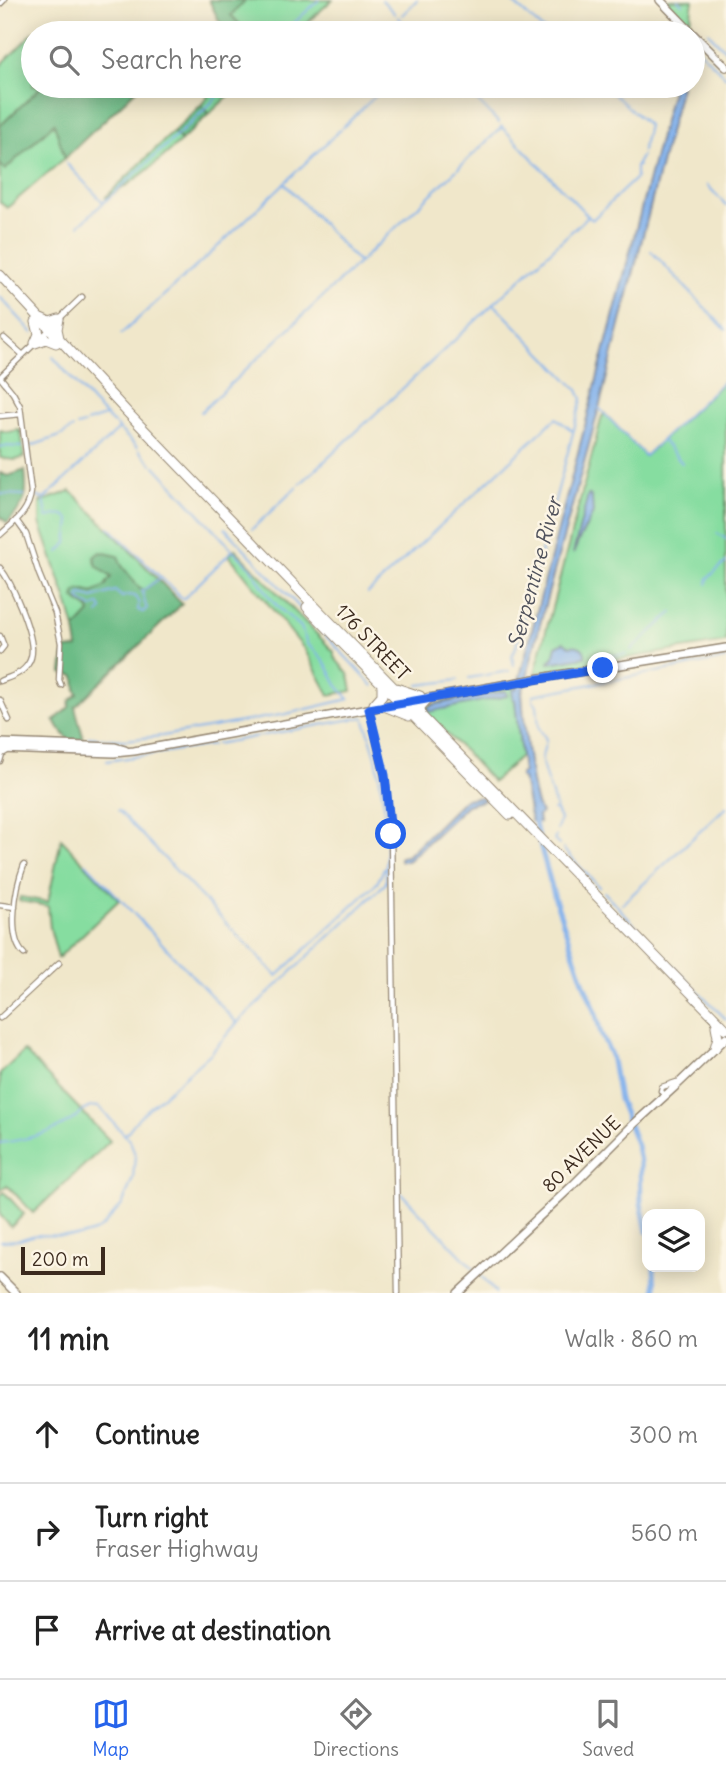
<!DOCTYPE html>
<meta charset="utf-8">
<style>
body{margin:0;font-family:Delius,sans-serif;background:#f2f2f2;color:#222}
.controls{position:absolute;right:21px;bottom:21px;display:grid;overflow:hidden;border-radius:14px;box-shadow:0 4px 18px #0003}
.controls button{width:63px;height:63px;display:grid;place-items:center;padding:0;border:0;border-bottom:2px solid #e0e0e0;background:#fff;color:#222;font:35px sans-serif}
.scale{position:absolute;left:21px;bottom:18px;width:84px;box-sizing:border-box;padding-left:7px;border:4px solid #3b2a1e;border-top:0;font-size:19px;line-height:24px;white-space:nowrap;color:#3b2a1e;-webkit-text-stroke:5px #fcf5e5;paint-order:stroke}
.stop{position:absolute;width:21px;height:21px;margin:-16px;border:5px solid #2563eb;border-radius:50%;background:#fff}
.stop.end{background:#2563eb;border-color:#fff;box-shadow:0 2px 7px #0008}
.list{margin:0;padding:0;list-style:none}
h2{display:flex;justify-content:space-between;align-items:center;height:91px;margin:0;padding:0 28px;font-size:30px}
h2 small{font-size:23px;font-weight:400;color:#767676}
.list li{display:grid;grid-template-columns:46px 1fr auto;gap:21px;align-items:center;box-sizing:border-box;height:98px;padding:0 28px;border-top:2px solid #e0e0e0}
.list b{display:block;font-size:26px;white-space:nowrap}
.list p{margin:0;font-size:23px;white-space:nowrap;color:#767676}
.list em{font-size:23px;font-style:normal;color:#767676}
.icon{flex:none;width:38px;height:38px;fill:none;stroke:currentColor;stroke-width:2;stroke-linecap:round;stroke-linejoin:round}
.map{position:relative;flex:none;width:726px;height:1293px;overflow:hidden}
.search{position:absolute;background:#fff;box-shadow:0 4px 18px #0003;left:21px;right:21px;top:21px;height:77px;display:flex;align-items:center;gap:18px;box-sizing:border-box;padding:0 24px;border-radius:38px;color:#767676;font-size:26px}
.sheet{height:385px;background:#fff}
nav{display:flex;justify-content:space-around;align-items:center;box-sizing:border-box;height:98px;border-top:2px solid #e0e0e0;background:#fff;font-size:19px;color:#767676}
nav a{display:grid;justify-items:center;gap:4px}
nav .on{color:#2563eb}
.map>svg:first-child{display:block}
</style>
<div class="map">
<svg width="726" height="1293" viewBox="0 0 726 1293">
<rect width="100%" height="100%" fill="#fcf5e5"/>
<filter id="ink" filterUnits="userSpaceOnUse"><feTurbulence type="fractalNoise" baseFrequency=".0143" numOctaves="2"/><feDisplacementMap in="SourceGraphic" scale="14" xChannelSelector="R" yChannelSelector="G"/><feConvolveMatrix kernelMatrix="1 2 1 2 8 2 1 2 1" color-interpolation-filters="sRGB"/></filter>
<filter id="wash" filterUnits="userSpaceOnUse"><feTurbulence type="fractalNoise" baseFrequency=".00686" numOctaves="4" result="noise"/><feDisplacementMap in="SourceGraphic" scale="28" xChannelSelector="R" yChannelSelector="G"/><feGaussianBlur stdDeviation="1.57" result="paint"/><feColorMatrix in="noise" values="0 0 0 0 0 0 0 0 0 0 0 0 0 0 0 0 0 1.4 0 .05"/><feComposite in="paint" operator="in"/></filter>
<g filter="url(#wash)">
<rect width="100%" height="100%" fill="#f0e7ca"/>
<path fill="#86dda0" stroke="#60845f" stroke-width="2" d="M 246,0 L 332,0 L 296,33 L 238,33 L 243,28 L 231,15 Z
M 665,0 L 693,0 L 690,21 L 688,23 Z
M 33,33 L 33,86 L 42,86 L 0,126 L 0,66 Z
M 212,86 L 239,86 L 209,114 L 201,105 L 207,98 Z
M 55,123 L 65,158 L 7,208 L 0,202 L 0,164 L 5,169 Z
M 173,132 L 181,141 C 157,163 134,183 105,198 Z
M 726,380 L 726,642 L 535,673 L 602,416 L 603,416 L 604,413 L 645,456 Z
M 0,430 L 8,432 L 19,430 L 20,435 L 21,430 L 24,458 L 14,460 L 0,458 Z
M 71,491 L 158,579 L 144,590 L 140,589 L 122,566 L 117,556 L 100,552 L 94,557 L 97,566 L 111,577 L 105,586 L 93,593 L 80,590 L 90,613 L 75,629 L 69,607 L 40,523 L 40,502 Z
M 235,549 L 334,652 L 334,657 L 349,675 L 352,691 L 329,695 L 305,650 L 229,555 Z
M 518,685 L 517,689 L 513,690 L 515,699 L 521,756 L 493,782 L 468,755 L 424,711 L 426,707 L 432,704 Z
M 61,839 L 119,900 L 58,958 L 50,928 L 48,906 L 19,901 L 20,897 L 48,902 Z
M 24,1051 L 110,1141 L 33,1213 L 7,1185 L 0,1191 L 0,1074 Z
M 4,1192 L 24,1214 L 11,1227 L 0,1215 L 0,1196 Z"/>
<path fill="#6cbc86" stroke="#547352" stroke-width="2" d="M 209,0 L 246,0 L 231,15 L 243,28 L 238,33 L 230,33 L 219,21 Z
M 42,86 L 131,86 L 136,90 L 65,158 L 54,123 L 5,170 L 0,164 L 0,126 Z
M 201,105 L 209,114 L 181,141 L 173,132 Z
M 25,470 C 28,497 26,504 7,523 L 0,516 L 0,473 L 8,476 Z
M 100,552 L 118,556 L 122,566 L 140,589 L 144,590 L 158,579 L 182,604 L 75,707 L 84,740 L 68,739 L 54,721 L 69,707 L 70,701 L 78,694 L 76,690 L 75,676 L 62,673 L 65,649 L 78,648 L 75,629 L 90,613 L 89,609 L 74,598 L 76,592 L 80,590 L 93,593 L 105,586 L 111,577 L 97,566 L 94,557 Z"/>
<path fill="#81b1ec" stroke="#5e6e85" stroke-width="2" d="M 673,86 L 681,86 L 599,408 L 546,601 L 529,668 L 526,683 L 522,691 C 523,713 531,801 541,813 L 538,816 L 539,822 L 531,821 L 523,778 L 520,778 L 520,774 L 523,773 L 515,700 L 513,699 L 512,690 L 517,688 L 523,665 Z
M 588,495 L 590,495 L 592,499 L 593,513 L 578,542 L 573,554 Z
M 564,642 L 570,646 C 578,644 586,648 585,657 L 549,663 L 549,661 L 553,658 L 556,646 Z
M 506,691 L 507,696 L 428,712 L 426,710 L 433,705 Z
M 482,797 L 485,800 L 467,805 L 410,859 L 407,861 L 400,861 L 400,857 L 407,856 L 465,799 Z"/>
<g fill="none" stroke-linecap="round" stroke-linejoin="round">
<path stroke="#81b1ec" stroke-width="2" d="M 382,0 L 395,14
M 510,0 L 547,33
M 678,0 L 682,4
M 402,15 L 417,0
M 398,17 L 413,33
M 708,32 L 726,51
M 283,33 L 319,0
M 694,45 L 726,77
M 463,86 L 499,123
M 605,86 L 648,125 L 642,151
M 501,126 L 592,220 L 636,178 L 636,166
M 66,163 L 103,202
M 639,166 L 636,166 L 642,155
M 285,184 L 358,262
M 707,185 L 726,205
M 79,225 L 194,120 L 228,86
M 651,251 L 726,330
M 0,297 L 33,333
M 493,303 L 578,390 L 582,399 L 516,647 L 512,656 L 514,665
M 121,334 L 211,253 L 386,86
M 53,357 L 93,403 L 114,424
M 599,408 L 645,456 L 726,379
M 201,412 L 502,127
M 87,422 L 105,416
M 77,426 L 84,424
M 116,426 L 137,447
M 62,435 L 73,428
M 662,440 L 682,463
M 31,446 L 60,436
M 0,447 L 4,446 L 21,447
M 139,450 L 152,464
M 155,466 L 232,549
M 300,484 L 588,216
M 0,494 L 24,495
M 36,496 L 44,499 L 119,429
M 44,499 L 47,517 C 56,516 64,510 70,521 L 67,543 L 59,552
M 225,528 L 373,686
M 252,529 L 297,487
M 717,533 L 726,539
M 707,584 L 708,578 L 726,562
M 368,593 L 556,418 L 573,431
M 98,614 L 102,609 L 99,604 L 92,608 L 80,600 L 79,597 L 81,595 L 93,598 L 115,591 L 122,597 L 128,595 L 135,596 L 139,603 L 138,610 L 143,612 L 147,608 C 143,602 145,597 142,591 L 160,578
M 631,650 L 672,613
M 599,657 L 626,654
M 469,678 L 509,671
M 419,685 L 458,680
M 88,737 L 124,740 L 162,736 L 286,714 L 349,699 L 337,685 L 326,664 L 315,651 L 307,644 L 301,627 L 279,608 L 269,596 L 251,568 L 234,551 L 232,551 L 183,599 L 109,527
M 107,761 L 212,745
M 118,810 L 277,976 L 377,883 L 385,867
M 553,810 L 556,810 C 553,792 544,779 542,761 C 541,753 546,746 546,739 L 539,728 L 537,705 L 533,700 L 533,695 L 726,659
M 556,811 L 560,819 L 557,830
M 556,836 L 554,840 L 559,845
M 563,849 L 599,887
M 86,863 L 237,1023
M 604,892 L 674,967 L 726,1019
M 622,904 L 726,807
M 125,1135 L 139,1117 L 211,1053 L 237,1023 L 386,883 L 386,838 L 384,804 L 376,757 L 364,717 L 216,744
M 0,1143 C 23,1140 51,1134 70,1121 C 81,1115 86,1104 99,1107 L 125,1135 L 131,1143 L 135,1155 L 133,1178 L 122,1205 L 102,1227 L 94,1232 L 80,1236 L 35,1235 L 19,1240 L 0,1241
M 401,1193 L 476,1271
M 481,1276 L 496,1293"/>
<path stroke="#81b1ec" stroke-width="5" d="M 534,816 L 537,833 L 555,899 L 584,984 L 595,1010 L 601,1034 L 611,1055 L 619,1099 L 637,1146 L 640,1162 L 641,1203 L 647,1232
M 654,1267 L 655,1293"/>
</g>
</g>
<g filter="url(#ink)">
<g fill="none" stroke-linecap="round" stroke-linejoin="round">
<g stroke="#968874" stroke-width="7">
<path id="minor" d="M 0,4 L 4,0
M 60,318 L 82,297
M 4,338 L 23,355
M 0,377 L 49,330
M 0,416 L 21,414
M 16,520 L 26,534 L 39,574 L 55,613 L 61,643 L 59,680 L 61,685
M 0,535 C 14,522 29,512 31,492 L 20,406 L 13,393 L 0,377
M 0,568 C 13,584 31,629 32,649 C 32,654 31,660 28,664 C 22,674 10,677 0,681
M 0,636 L 4,646 L 0,651
M 0,700 L 9,720
M 369,709 L 386,784 L 391,834 L 398,1293
M 0,761 L 2,754 L 7,751
M 0,905 L 15,907
M 24,954 C 6,937 16,886 24,865
M 0,1018 L 59,963
M 664,1095 L 661,1091 L 662,1087 L 677,1082"/>
</g>
<g stroke="#968874" stroke-width="10">
<path id="major" d="M 660,0 L 692,33
M 693,34 L 726,67
M 0,743 L 115,747 L 125,750
M 0,749 L 114,753 L 134,751 L 558,675 L 726,648
M 0,1277 L 16,1293
M 458,1293 L 573,1185 L 634,1124 L 678,1084 L 726,1038"/>
</g>
<g stroke="#968874" stroke-width="11">
<path id="highway" d="M 0,275 L 128,413 L 329,621 L 726,1029
M 41,318 L 50,322 L 59,319 L 57,329 L 59,338
M 35,343 L 46,339 L 56,343
M 35,343 L 39,334 L 36,322
M 307,607 L 510,815
M 396,688 L 420,696
M 374,704 L 382,695 L 382,686
M 384,706 L 409,716
M 421,716 L 420,707 L 428,698
M 715,1048 L 718,1037 L 716,1026"/>
</g>
<use href="#minor" stroke="#fff" stroke-width="4.5"/>
<use href="#major" stroke="#fff" stroke-width="7"/>
<use href="#highway" stroke="#fff" stroke-width="9"/>
</g>
</g>
<g fill="none" stroke-linecap="round" stroke-linejoin="round" filter="url(#ink)">
<path stroke="#2563eb" stroke-width="9" d="M 391,834 L 385,775 L 369,709 L 603,668"/>
</g>
<g text-anchor="middle" stroke-width="5" stroke-linejoin="round" paint-order="stroke">
<g font-size="19" fill="#3b2a1e" stroke="#fcf5e5">
<text transform="translate(373 642) rotate(46)" y="7">176 STREET</text>
<text transform="translate(581 1154) rotate(-44)" y="7">80 AVENUE</text>
</g>
<g font-size="21" font-style="italic" fill="#50525c" stroke="#fcf5e5">
<text transform="translate(535 573) rotate(-75)" y="7">Serpentine River</text>
</g>
</g>
</svg>
<div class="controls">
<button><svg class="icon" aria-label="layers" viewBox="0 0 24 24"><path d="M12 4l9 5-9 5-9-5zM3 14l9 5 9-5"/></svg></button>
</div>
<div class="scale">200 m</div>
<div class="stop" style="left:391px;top:834px"></div>
<div class="stop end" style="left:603px;top:668px"></div>
<div class="search"><svg class="icon" aria-label="search" viewBox="0 0 24 24"><circle cx="10" cy="10" r="6"/><path d="M15 15l6 6"/></svg>Search here</div>
</div>
<section class="sheet">
<h2>11 min<small>Walk · 860 m</small></h2>
<ul class="list">
<li><svg class="icon" aria-label="ahead" viewBox="0 0 24 24"><path d="M12 20V5M6 11l6-6 6 6"/></svg><div><b>Continue</b></div><em>300 m</em></li>
<li><svg class="icon" aria-label="right" viewBox="0 0 24 24"><path d="M7 20v-9h11M14 6l5 5-5 5"/></svg><div><b>Turn right</b><p>Fraser Highway</p></div><em>560 m</em></li>
<li><svg class="icon" aria-label="arrive" viewBox="0 0 24 24"><path d="M6 21V4h12l-3 4 3 4H6"/></svg><div><b>Arrive at destination</b></div></li>
</ul>
</section>
<nav>
<a class="on"><svg class="icon" aria-label="map" viewBox="0 0 24 24"><path d="M3 6l6-2 6 2 6-2v14l-6 2-6-2-6 2zM9 4v14M15 6v14"/></svg>Map</a>
<a><svg class="icon" aria-label="directions" viewBox="0 0 24 24"><path d="M12 3l9 9-9 9-9-9zM9 14v-3h6M13 9l2 2-2 2"/></svg>Directions</a>
<a><svg class="icon" aria-label="saved" viewBox="0 0 24 24"><path d="M7 4h10v16l-5-4-5 4z"/></svg>Saved</a>
</nav>
